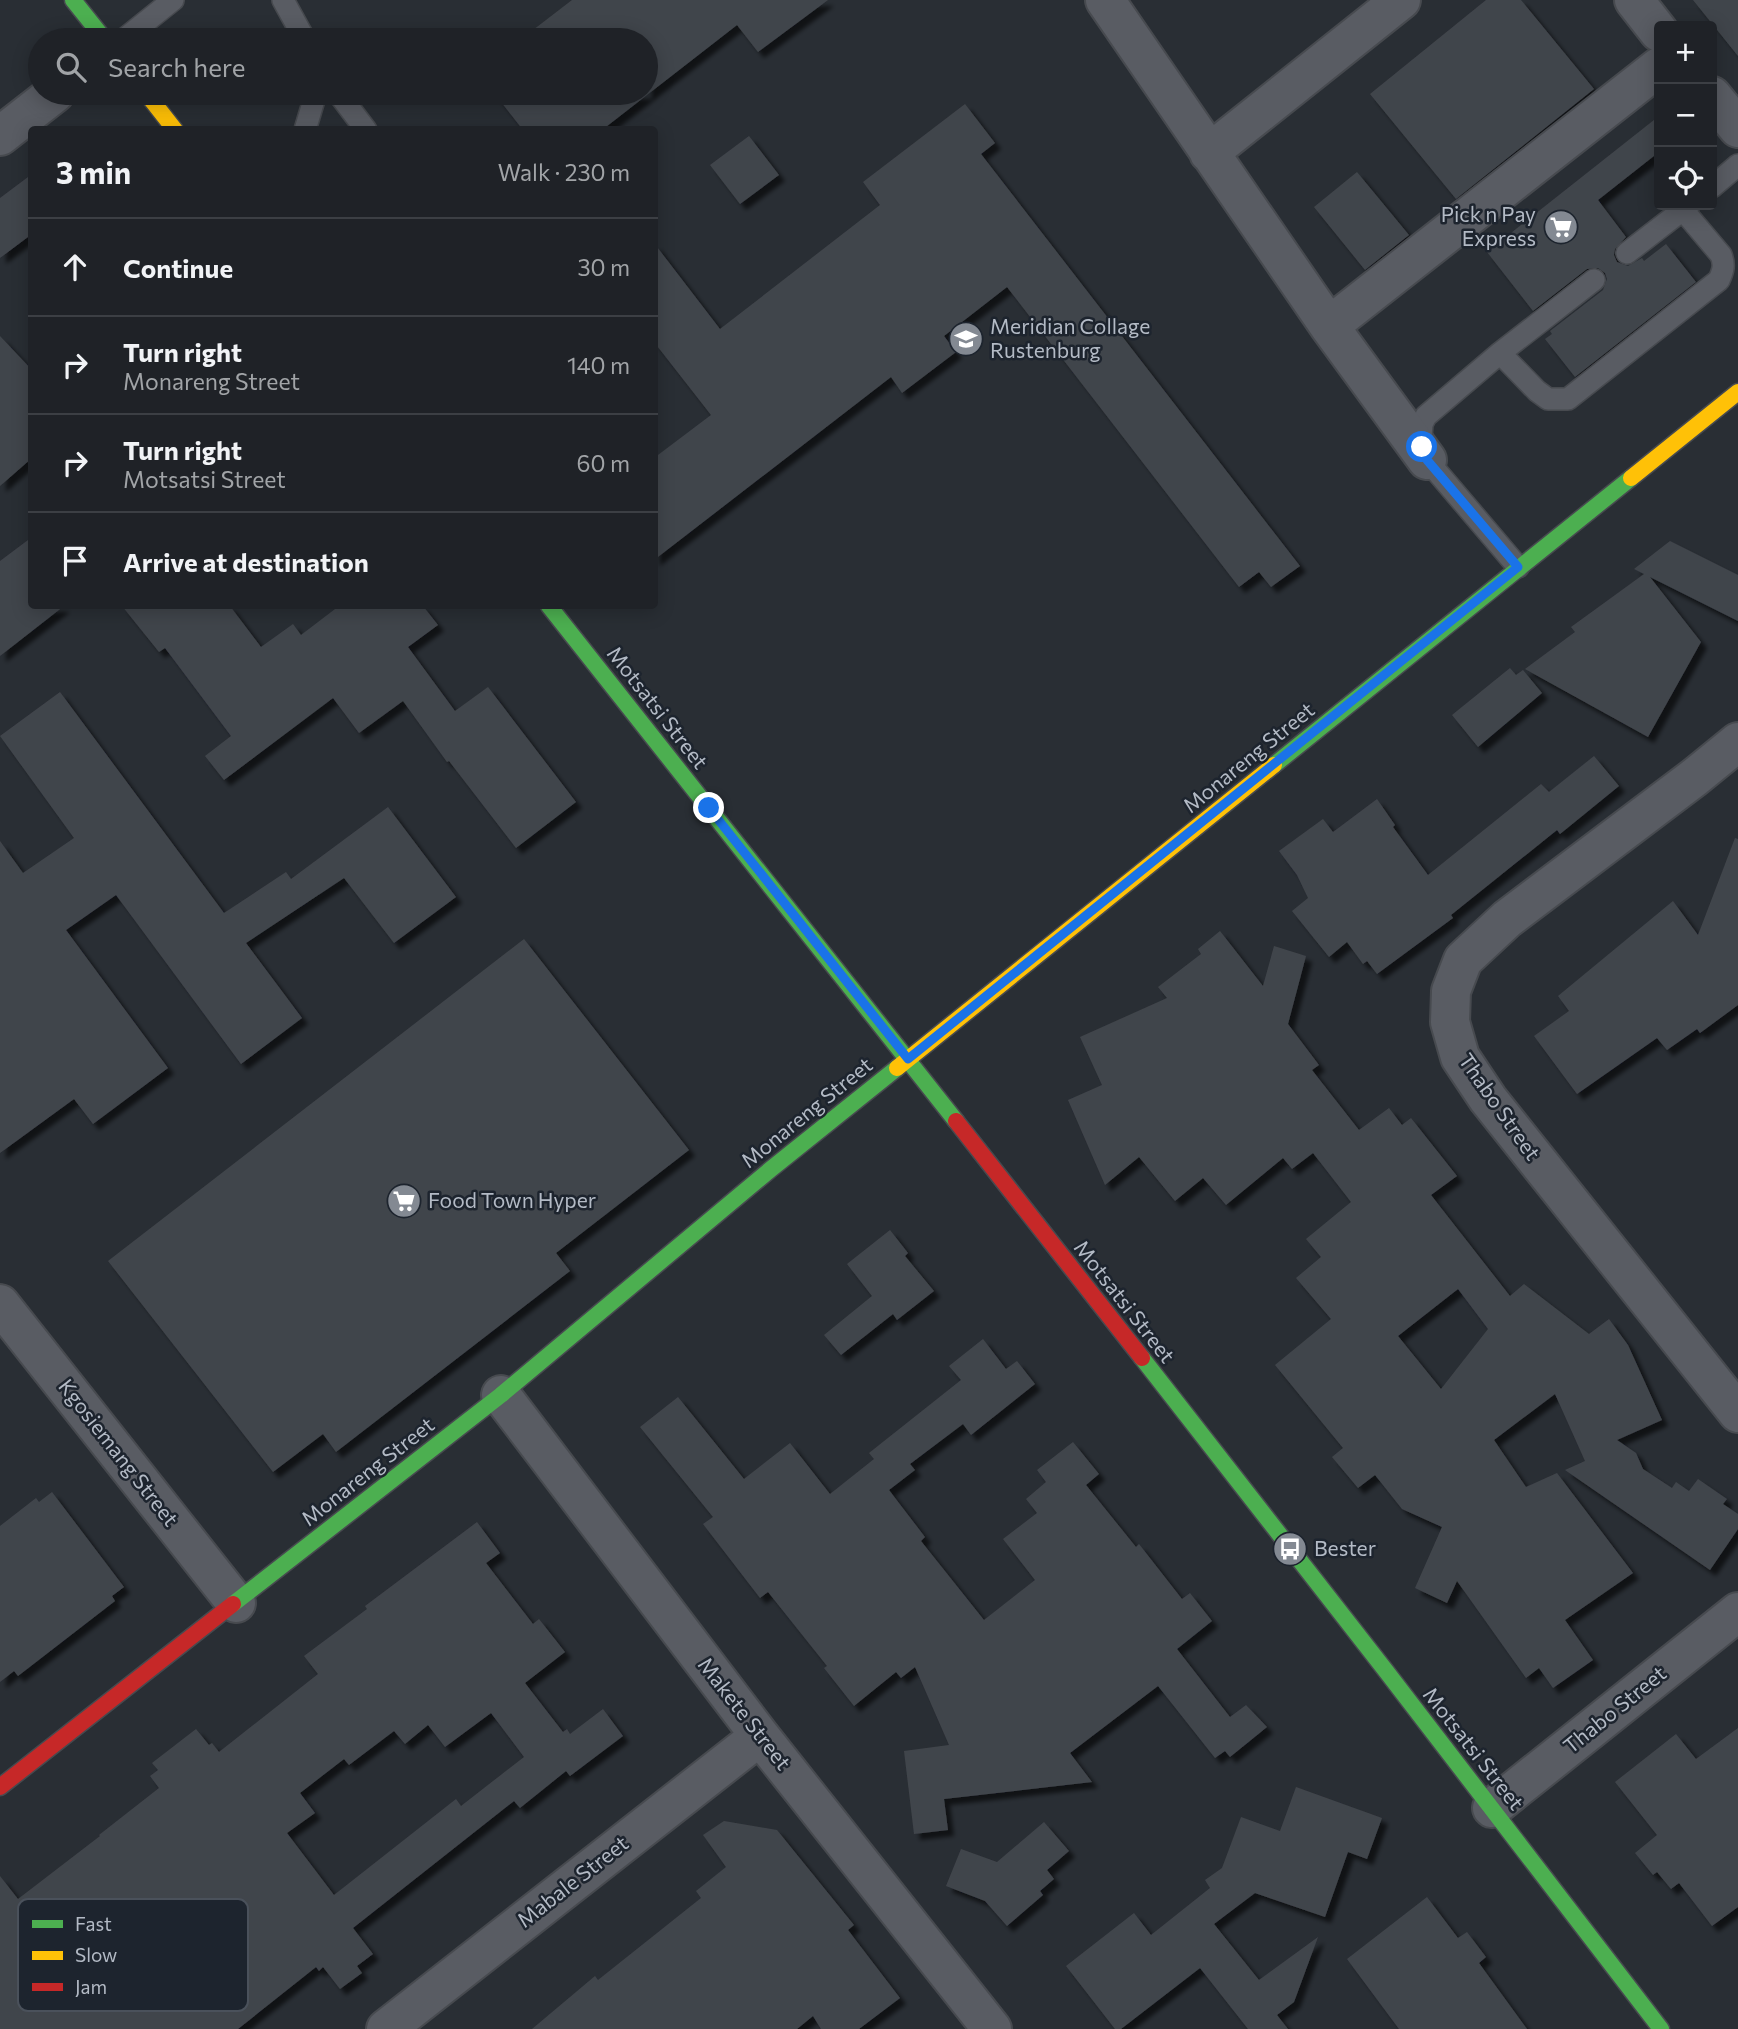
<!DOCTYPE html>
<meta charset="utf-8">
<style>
body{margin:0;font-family:Commissioner,sans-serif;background:#272a2f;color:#f1f3f6}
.controls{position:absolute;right:21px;top:21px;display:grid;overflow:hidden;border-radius:7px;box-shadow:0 4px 18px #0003}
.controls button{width:63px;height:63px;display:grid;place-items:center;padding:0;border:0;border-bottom:2px solid #3c3f44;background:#1f2227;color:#f1f3f6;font:35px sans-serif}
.stop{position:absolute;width:21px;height:21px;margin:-16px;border:5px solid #1a73e8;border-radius:50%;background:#fff}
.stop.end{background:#1a73e8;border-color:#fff;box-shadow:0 2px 7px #0008}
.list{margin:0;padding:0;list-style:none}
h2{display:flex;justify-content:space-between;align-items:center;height:91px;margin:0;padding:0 28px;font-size:30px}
h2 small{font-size:23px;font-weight:400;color:#a1a4a7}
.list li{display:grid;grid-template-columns:46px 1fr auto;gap:21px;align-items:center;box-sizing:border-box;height:98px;padding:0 28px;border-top:2px solid #3c3f44}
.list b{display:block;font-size:26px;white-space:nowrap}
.list p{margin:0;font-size:23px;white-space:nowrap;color:#a1a4a7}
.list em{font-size:23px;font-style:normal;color:#a1a4a7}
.icon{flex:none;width:38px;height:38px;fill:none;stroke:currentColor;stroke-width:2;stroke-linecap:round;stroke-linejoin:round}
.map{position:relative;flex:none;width:1738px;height:2029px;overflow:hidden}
.search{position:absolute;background:#1f2227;box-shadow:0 4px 18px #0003;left:28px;top:28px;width:630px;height:77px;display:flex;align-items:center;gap:18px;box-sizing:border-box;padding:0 24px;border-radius:38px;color:#a1a4a7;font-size:26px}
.panel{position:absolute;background:#1f2227;box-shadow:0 4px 18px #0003;left:28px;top:126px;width:630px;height:483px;border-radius:7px}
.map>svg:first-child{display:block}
</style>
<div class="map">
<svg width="1738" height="2029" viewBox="0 0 1738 2029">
<defs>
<filter id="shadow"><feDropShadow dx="6" dy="6" stdDeviation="2" flood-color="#0009"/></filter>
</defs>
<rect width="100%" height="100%" fill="#292e34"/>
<path fill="#41454b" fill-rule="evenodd" filter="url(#shadow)" d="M 572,0 L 828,0 L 758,52 L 737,25 L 602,130 L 523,130 L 494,93 L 646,93 L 646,40 L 520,40 Z
M 1486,0 L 1521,0 L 1594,89 L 1456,199 L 1370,94 Z
M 1693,0 L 1738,0 L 1738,56 Z
M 965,104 L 995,143 L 981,154 L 1300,566 L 1271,587 L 1259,572 L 1239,587 L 1007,287 L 944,336 L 956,352 L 902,393 L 891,377 L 654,560 L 654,458 L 711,415 L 654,342 L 654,243 L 720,329 L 880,205 L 863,182 Z
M 1659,116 L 1659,152 L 1598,200 L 1626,237 L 1615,249 L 1614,255 L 1617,262 L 1628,266 L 1642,258 L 1644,261 L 1666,244 L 1696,282 L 1575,377 L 1545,339 L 1552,334 L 1550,331 L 1603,290 L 1607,279 L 1605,273 L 1598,268 L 1587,269 L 1533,311 L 1487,252 Z
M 749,136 L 779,175 L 740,204 L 710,165 Z
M 1357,172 L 1409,235 L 1365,270 L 1314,207 Z
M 32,174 L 32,234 L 0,258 L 0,198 Z
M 0,336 L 32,370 L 32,458 L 0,486 Z
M 32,537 L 32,606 L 64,606 L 0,656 L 0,561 Z
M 1670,541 L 1738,575 L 1738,621 L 1650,577 L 1701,642 L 1648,737 L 1525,669 L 1575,632 L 1571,627 L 1644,574 L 1634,569 Z
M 122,606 L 230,606 L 261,647 L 293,624 L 301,635 L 339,606 L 423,606 L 438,625 L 408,647 L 455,711 L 488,687 L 576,802 L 516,848 L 449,761 L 447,762 L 403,701 L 359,733 L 333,698 L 224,780 L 205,756 L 231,736 L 165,648 L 159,652 Z
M 1510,668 L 1516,675 L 1523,670 L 1542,693 L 1478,747 L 1452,715 Z
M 60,692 L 224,913 L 286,872 L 291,879 L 388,807 L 456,897 L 394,943 L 344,878 L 246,943 L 302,1018 L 241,1064 L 116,895 L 66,930 L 168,1068 L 93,1124 L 74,1099 L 0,1153 L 0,841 L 23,873 L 74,838 L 0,736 Z
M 1594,756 L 1619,786 L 1560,834 L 1557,830 L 1451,915 L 1453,918 L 1377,974 L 1367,961 L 1363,964 L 1347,942 L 1329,957 L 1292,911 L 1308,898 L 1297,875 L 1279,851 L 1323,819 L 1333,832 L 1377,799 L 1395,825 L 1393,827 L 1428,875 L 1541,784 L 1549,792 Z
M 1735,838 L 1738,839 L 1738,1005 L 1700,1033 L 1697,1029 L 1667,1050 L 1657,1038 L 1577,1094 L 1534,1036 L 1569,1011 L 1558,996 L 1673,901 L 1698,935 Z
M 1220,931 L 1263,986 L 1274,946 L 1306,956 L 1288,1024 L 1319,1065 L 1312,1070 L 1359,1130 L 1389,1108 L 1402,1125 L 1411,1118 L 1457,1176 L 1431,1195 L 1510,1296 L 1524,1284 L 1589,1334 L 1609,1319 L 1628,1345 L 1662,1420 L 1617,1440 L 1636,1453 L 1643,1469 L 1672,1488 L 1676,1482 L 1689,1491 L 1698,1479 L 1727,1499 L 1723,1504 L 1738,1514 L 1738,1529 L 1710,1570 L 1565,1470 L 1585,1461 L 1555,1394 L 1494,1440 L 1526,1487 L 1557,1473 L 1633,1573 L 1565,1620 L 1593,1660 L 1553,1688 L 1539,1668 L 1526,1678 L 1457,1581 L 1447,1603 L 1415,1588 L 1442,1527 L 1402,1509 L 1375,1475 L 1358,1488 L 1332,1457 L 1343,1448 L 1275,1365 L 1331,1319 L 1296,1278 L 1321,1257 L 1306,1239 L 1351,1202 L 1313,1153 L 1292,1169 L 1283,1158 L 1226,1205 L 1203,1178 L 1175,1201 L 1139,1157 L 1105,1185 L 1068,1100 L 1102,1085 L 1080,1037 L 1167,998 L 1158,987 L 1201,954 L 1198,949 ZM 1458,1289 L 1488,1329 L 1441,1389 L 1398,1336 Z
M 524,939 L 689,1150 L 556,1253 L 570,1271 L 336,1452 L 323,1434 L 273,1472 L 108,1261 Z
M 890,1230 L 908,1253 L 905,1256 L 934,1291 L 897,1320 L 893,1314 L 841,1355 L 824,1335 L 872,1296 L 847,1264 Z
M 983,1339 L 1006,1369 L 1017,1361 L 1035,1384 L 971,1435 L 963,1424 L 910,1464 L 915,1470 L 889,1490 L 925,1537 L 921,1541 L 984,1620 L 1035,1580 L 1003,1539 L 1037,1513 L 1026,1499 L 1046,1482 L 1037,1470 L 1073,1442 L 1099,1474 L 1086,1485 L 1136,1547 L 1139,1544 L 1182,1599 L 1190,1593 L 1212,1621 L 1177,1649 L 1230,1717 L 1246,1705 L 1267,1727 L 1230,1757 L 1225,1751 L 1215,1758 L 1158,1686 L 1070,1753 L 1092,1782 L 944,1799 L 948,1830 L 914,1834 L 904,1751 L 949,1745 L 915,1667 L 901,1678 L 896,1672 L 854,1706 L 824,1668 L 827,1666 L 768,1592 L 760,1598 L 703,1524 L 713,1517 L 640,1427 L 678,1397 L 744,1479 L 790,1443 L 830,1494 L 874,1459 L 869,1453 L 961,1380 L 949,1366 Z
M 52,1492 L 124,1587 L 112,1596 L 115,1601 L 18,1676 L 14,1671 L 0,1682 L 0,1526 L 36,1498 L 39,1502 Z
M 477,1522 L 500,1553 L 486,1563 L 533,1624 L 539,1619 L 565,1652 L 525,1683 L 563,1732 L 567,1729 L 570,1734 L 603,1709 L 623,1736 L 570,1776 L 566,1771 L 520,1808 L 514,1801 L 353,1928 L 373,1954 L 357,1966 L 362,1973 L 340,1989 L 323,1967 L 319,1971 L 316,1967 L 238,2029 L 0,2029 L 0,1876 L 18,1899 L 100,1836 L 99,1835 L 159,1788 L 150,1776 L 158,1770 L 152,1763 L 196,1729 L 209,1745 L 212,1743 L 219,1752 L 318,1674 L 304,1656 L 367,1609 L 365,1606 ZM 491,1713 L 524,1757 L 461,1806 L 456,1799 L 334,1895 L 287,1833 L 315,1813 L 300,1793 L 344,1759 L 349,1765 L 394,1731 L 405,1744 L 428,1725 L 445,1747 Z
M 1738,1728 L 1738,1907 L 1712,1926 L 1679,1883 L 1671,1889 L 1657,1872 L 1653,1875 L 1635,1853 L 1657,1835 L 1615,1782 L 1676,1734 L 1696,1759 Z
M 1296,1787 L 1382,1818 L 1367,1859 L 1348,1852 L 1325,1917 L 1255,1893 L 1214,1924 L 1259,1980 L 1318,1937 L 1294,2002 L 1277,2015 L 1288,2029 L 1248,2029 L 1200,1968 L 1121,2029 L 1115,2029 L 1066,1966 L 1134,1913 L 1151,1935 L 1210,1888 L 1205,1880 L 1222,1868 L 1241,1817 L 1280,1831 Z
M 724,1821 L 777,1830 L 854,1925 L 848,1930 L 900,1998 L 859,2029 L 821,2029 L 813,2016 L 797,2029 L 532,2029 L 595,1976 L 598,1980 L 701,1898 L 696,1891 L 726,1867 L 703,1835 Z
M 1044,1822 L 1069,1851 L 1047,1870 L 1054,1879 L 1040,1891 L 1043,1895 L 1007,1926 L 985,1901 L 946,1886 L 961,1849 L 997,1862 Z
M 1427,1897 L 1458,1938 L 1467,1932 L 1486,1957 L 1479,1963 L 1527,2029 L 1399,2029 L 1347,1959 Z"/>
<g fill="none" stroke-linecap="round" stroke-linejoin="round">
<g stroke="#474a4f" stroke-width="24">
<path id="lane" d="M 283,0 L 305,40
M 123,40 L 173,0
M 338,93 L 366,130
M 305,130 L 316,93
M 1712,187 L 1738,165
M 1627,253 L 1689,205
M 1500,353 L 1537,391 L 1548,399 L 1568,399 L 1719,280 C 1723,271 1725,265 1721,255 L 1683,210
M 1518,567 L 1427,460 L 1421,437 L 1422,424 L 1426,416 L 1500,353 L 1594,280"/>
</g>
<g stroke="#474a4f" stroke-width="42">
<path id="street" d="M 1105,0 L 1329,326 L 1427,460
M 1634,0 L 1659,32
M 1712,96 L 1738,128
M 0,136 L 55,93
M 1209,153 L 1401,0
M 1329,326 L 1659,67
M 1738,742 L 1695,777 L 1507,919 L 1463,960 L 1451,991 L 1450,1022 L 1460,1057 L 1488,1099 L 1738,1413
M 0,1304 L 236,1603
M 501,1395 L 760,1736 L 992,2029
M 1492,1808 L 1738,1612
M 386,2029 L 760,1736"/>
</g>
<g stroke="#474a4f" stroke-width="19">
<path id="fast" d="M 73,0 L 105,40
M 549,606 L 956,1121
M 1274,765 L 1631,478
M 1142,1358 L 1386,1671 L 1661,2029
M 233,1604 L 501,1395 L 771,1169 L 897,1068"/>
</g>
<g stroke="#474a4f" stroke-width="19">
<path id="slow" d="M 146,93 L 175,130
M 1631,478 L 1738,392
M 897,1068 L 1274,765"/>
</g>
<g stroke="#474a4f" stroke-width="19">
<path id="jam" d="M 956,1121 L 1142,1358
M 0,1787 L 233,1604"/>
</g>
<use href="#lane" stroke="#595c63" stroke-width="21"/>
<use href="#street" stroke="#595c63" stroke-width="38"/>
<use href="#fast" stroke="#4caf50" stroke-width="16"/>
<use href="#slow" stroke="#ffc107" stroke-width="16"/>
<use href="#jam" stroke="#c62828" stroke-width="16"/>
</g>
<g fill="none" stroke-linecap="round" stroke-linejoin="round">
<path stroke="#1a73e8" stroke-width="9" d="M 709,808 L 908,1059 L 1518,567 L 1427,460 L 1422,447"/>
</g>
<defs>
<g id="supermarket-disc" transform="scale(1.75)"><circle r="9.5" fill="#838992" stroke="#1d242e"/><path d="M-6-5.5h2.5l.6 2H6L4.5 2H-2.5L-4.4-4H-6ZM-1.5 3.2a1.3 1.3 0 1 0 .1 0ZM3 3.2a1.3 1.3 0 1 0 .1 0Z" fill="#fff"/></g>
<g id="university-disc" transform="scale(1.75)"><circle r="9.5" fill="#838992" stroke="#1d242e"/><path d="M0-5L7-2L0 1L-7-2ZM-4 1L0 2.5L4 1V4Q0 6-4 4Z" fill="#fff"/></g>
<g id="bus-disc" transform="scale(1.75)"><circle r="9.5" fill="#838992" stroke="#1d242e"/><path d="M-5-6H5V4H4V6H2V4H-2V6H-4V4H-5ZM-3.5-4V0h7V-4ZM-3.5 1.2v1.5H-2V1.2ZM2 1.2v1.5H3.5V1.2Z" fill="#fff"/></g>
</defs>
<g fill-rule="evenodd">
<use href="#supermarket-disc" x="1561" y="227"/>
<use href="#university-disc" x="966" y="339"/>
<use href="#supermarket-disc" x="404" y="1201"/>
<use href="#bus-disc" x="1290" y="1549"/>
</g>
<g text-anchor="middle" stroke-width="5" stroke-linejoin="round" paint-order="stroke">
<g font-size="21" fill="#b3bac5" stroke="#1d242e" text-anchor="start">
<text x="1536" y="222" text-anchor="end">Pick n Pay<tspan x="1536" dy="24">Express</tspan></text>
<text x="990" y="334">Meridian Collage<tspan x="990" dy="24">Rustenburg</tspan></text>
<text x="428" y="1208">Food Town Hyper</text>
<text x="1314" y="1556">Bester</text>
</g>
<g font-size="21" fill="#b3bac5" stroke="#1d242e">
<text transform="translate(657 708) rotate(52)" y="7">Motsatsi Street</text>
<text transform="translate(1249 758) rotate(-39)" y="7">Monareng Street</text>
<text transform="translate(1499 1107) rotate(55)" y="7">Thabo Street</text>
<text transform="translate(807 1113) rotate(-39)" y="7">Monareng Street</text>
<text transform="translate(1124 1302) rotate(52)" y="7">Motsatsi Street</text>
<text transform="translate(118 1453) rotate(52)" y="7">Kgosiemang Street</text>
<text transform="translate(368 1472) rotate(-38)" y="7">Monareng Street</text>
<text transform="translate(1615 1710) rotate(-39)" y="7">Thabo Street</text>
<text transform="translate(744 1714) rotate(52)" y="7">Makete Street</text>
<text transform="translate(1473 1749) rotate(52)" y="7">Motsatsi Street</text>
<text transform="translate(573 1882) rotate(-38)" y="7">Mabale Street</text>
</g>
</g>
<rect x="18" y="1899" width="230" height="112" rx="10" fill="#1d242e" stroke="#4a515b" stroke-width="2"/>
<rect x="32" y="1920" width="31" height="8" fill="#4caf50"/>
<rect x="32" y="1951" width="31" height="9" fill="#ffc107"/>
<rect x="32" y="1983" width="31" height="8" fill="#c62828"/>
<g font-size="19" fill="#b3bac5">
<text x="75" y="1931">Fast</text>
<text x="75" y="1962">Slow</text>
<text x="75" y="1994">Jam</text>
</g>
</svg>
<div class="controls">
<button>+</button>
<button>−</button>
<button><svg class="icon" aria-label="locate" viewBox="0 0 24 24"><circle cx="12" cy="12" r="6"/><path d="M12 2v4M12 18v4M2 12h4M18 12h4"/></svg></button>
</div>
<div class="stop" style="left:1422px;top:447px"></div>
<div class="stop end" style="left:709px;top:808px"></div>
<div class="search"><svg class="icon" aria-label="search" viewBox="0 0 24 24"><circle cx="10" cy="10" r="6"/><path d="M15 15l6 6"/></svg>Search here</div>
<section class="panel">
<h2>3 min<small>Walk · 230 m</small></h2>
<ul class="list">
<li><svg class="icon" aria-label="ahead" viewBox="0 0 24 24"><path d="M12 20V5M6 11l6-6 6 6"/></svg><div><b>Continue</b></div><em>30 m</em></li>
<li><svg class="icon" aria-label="right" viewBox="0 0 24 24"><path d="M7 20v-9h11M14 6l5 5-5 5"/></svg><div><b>Turn right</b><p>Monareng Street</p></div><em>140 m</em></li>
<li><svg class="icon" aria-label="right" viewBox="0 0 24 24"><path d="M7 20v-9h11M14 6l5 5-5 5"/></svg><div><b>Turn right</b><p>Motsatsi Street</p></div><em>60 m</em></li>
<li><svg class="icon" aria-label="arrive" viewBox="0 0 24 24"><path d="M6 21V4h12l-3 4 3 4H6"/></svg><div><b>Arrive at destination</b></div></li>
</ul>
</section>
</div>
